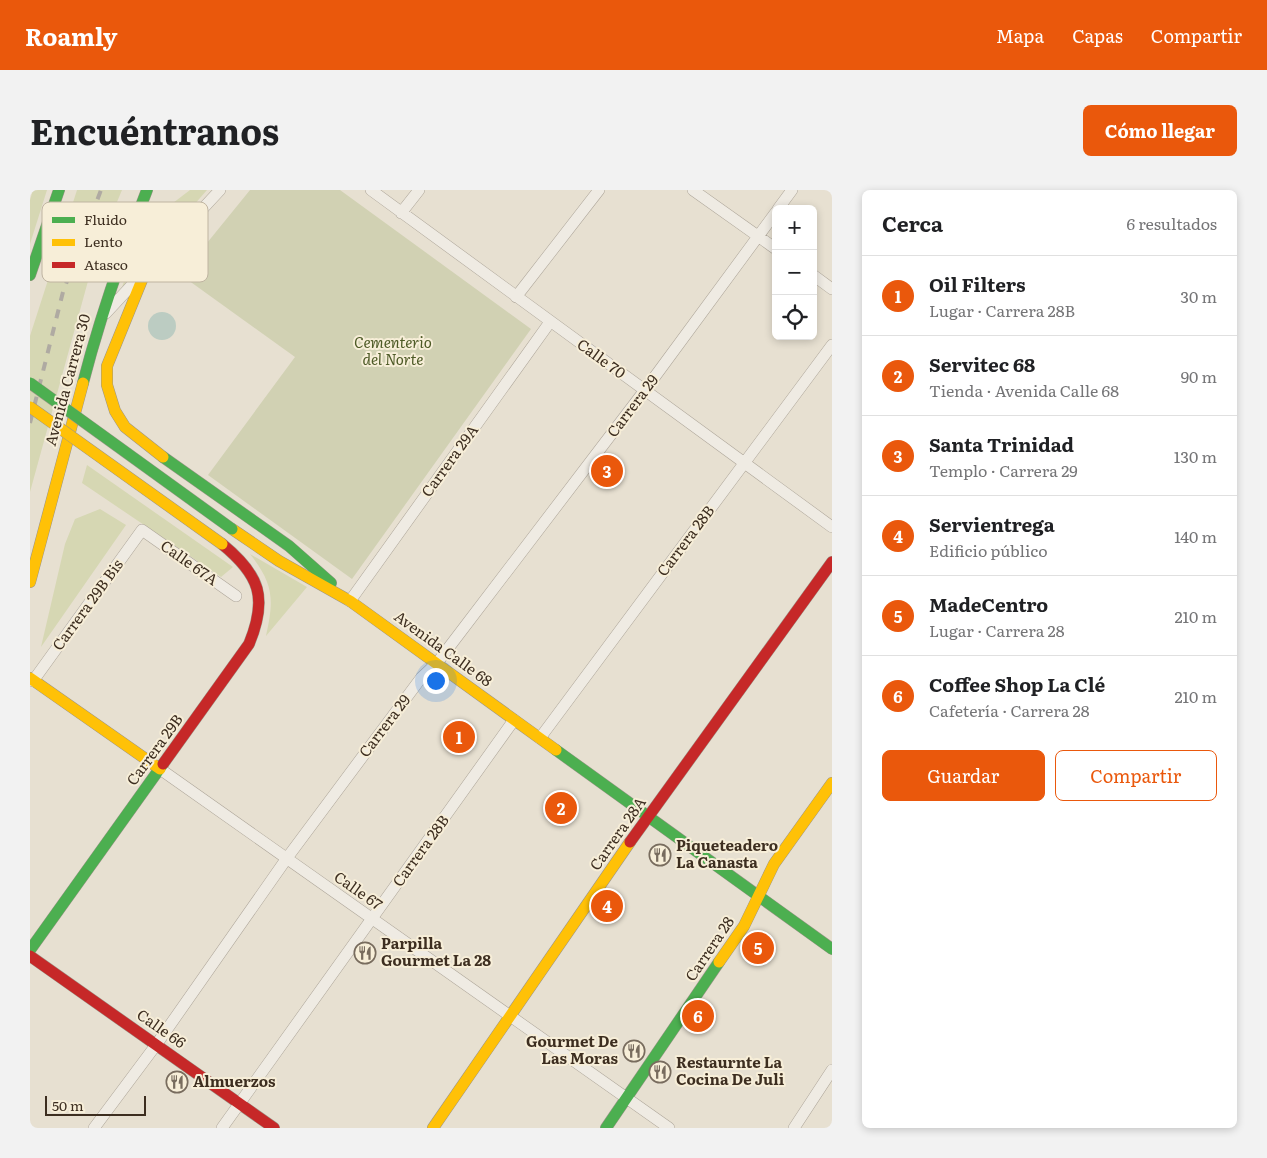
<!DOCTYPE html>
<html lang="es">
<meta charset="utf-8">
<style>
body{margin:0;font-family:Literata,serif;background:#f2f2f2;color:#202124}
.controls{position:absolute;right:15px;top:15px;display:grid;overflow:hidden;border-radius:8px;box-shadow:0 2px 8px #0003}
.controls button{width:45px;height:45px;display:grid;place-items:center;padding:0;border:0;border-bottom:1px solid #e0e0e0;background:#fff;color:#202124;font:25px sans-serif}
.scale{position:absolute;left:15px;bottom:12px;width:101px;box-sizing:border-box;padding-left:5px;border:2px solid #3d2e20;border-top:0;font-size:14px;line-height:18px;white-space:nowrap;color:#3d2e20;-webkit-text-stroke:4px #f7eed8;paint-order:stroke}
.you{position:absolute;left:405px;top:490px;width:18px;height:18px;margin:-12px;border:4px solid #fff;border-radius:50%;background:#1a73e8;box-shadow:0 0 0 8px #1a73e833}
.badge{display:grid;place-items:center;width:32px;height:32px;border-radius:50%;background:#ea580c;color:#fff;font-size:16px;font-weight:700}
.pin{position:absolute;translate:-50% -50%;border:2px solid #fff;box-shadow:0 1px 5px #0006}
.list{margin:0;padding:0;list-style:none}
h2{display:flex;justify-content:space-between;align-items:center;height:65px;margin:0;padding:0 20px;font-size:21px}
h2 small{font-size:16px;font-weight:400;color:#757577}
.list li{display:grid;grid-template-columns:32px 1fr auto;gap:15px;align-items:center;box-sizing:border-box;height:80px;padding:0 20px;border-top:1px solid #e0e0e0}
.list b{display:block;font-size:19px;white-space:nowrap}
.list p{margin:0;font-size:16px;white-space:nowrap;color:#757577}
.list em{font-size:16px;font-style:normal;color:#757577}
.actions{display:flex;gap:10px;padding:15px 20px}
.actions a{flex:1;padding:11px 0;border:1px solid #ea580c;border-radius:8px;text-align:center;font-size:18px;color:#ea580c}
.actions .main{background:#ea580c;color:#fff}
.icon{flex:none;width:28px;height:28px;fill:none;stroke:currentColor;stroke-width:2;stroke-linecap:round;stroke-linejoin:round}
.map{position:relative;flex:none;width:802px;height:938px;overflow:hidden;border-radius:8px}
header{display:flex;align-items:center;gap:30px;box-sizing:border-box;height:70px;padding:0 25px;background:#ea580c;color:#fff}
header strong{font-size:24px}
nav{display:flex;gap:28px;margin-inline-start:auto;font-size:18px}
.intro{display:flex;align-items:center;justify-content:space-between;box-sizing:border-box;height:120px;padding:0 30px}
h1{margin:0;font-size:35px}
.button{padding:12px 22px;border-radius:8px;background:#ea580c;color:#fff;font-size:18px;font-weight:700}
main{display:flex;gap:30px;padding:0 30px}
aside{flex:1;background:#fff;border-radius:8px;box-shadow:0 2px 8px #0003}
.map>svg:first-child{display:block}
</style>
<header>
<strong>Roamly</strong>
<nav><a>Mapa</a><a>Capas</a><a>Compartir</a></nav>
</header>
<div class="intro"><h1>Encuéntranos</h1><a class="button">Cómo llegar</a></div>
<main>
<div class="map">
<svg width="802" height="938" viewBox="0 0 802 938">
<rect width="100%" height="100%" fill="#e7e0d1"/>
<path fill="#d6d7b3" d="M 3,0 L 17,0 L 0,54 L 0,10 Z
M 47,0 L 92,0 L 66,62 L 0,302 L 0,146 Z
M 160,0 L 177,0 L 142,40 L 135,31 L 143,13 Z
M 121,19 L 131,20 L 130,43 L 134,53 L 92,97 Z
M 57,275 L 203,377 L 191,387 L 52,293 Z
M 70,319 L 96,335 L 11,457 L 35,354 L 45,329 Z
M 220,364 L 277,397 L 236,446 C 244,410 244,394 220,364 Z"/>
<path fill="#d1d1b3" d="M 220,0 L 310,0 L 501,139 L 322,389 L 178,285 L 265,167 L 151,85 Z"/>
<path fill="#bcccc2" d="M118 136a14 14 0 1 1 28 0a14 14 0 1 1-28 0Z"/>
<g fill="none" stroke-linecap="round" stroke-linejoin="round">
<g stroke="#ada599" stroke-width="12">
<path id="street" d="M 341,0 L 802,337
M 663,0 L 746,59
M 748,19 L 762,0
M 371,23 L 389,0
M 783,85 L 802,99
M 486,107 L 569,0
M 76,123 L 190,0
M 320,411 L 520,132
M 3,491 L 112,340 L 206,406
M 510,548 L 802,155
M 130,579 L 639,938
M 64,938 L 126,855 L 257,668 L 391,488 L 407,473 L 615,200 L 746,22
M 192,938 L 484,530
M 764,938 L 802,880"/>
</g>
<g stroke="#9c958a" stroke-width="12">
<path id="fast" d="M 0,85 L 29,0
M 53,193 C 70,127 92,64 117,0
M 133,267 L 259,356 L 301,393
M 526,560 L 802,759
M 0,760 L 133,574
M 576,938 L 689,772"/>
</g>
<g stroke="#9c958a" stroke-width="12">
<path id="slow" d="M 116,80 L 77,176 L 77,195 L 85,221 L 95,237 L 133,267
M 202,339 L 249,371 L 320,411 L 526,560
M 0,392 L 53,193
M 0,488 L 130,579
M 689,772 L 714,736 L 744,674 L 802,593
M 403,938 L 600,652"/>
</g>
<g stroke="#9c958a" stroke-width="12">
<path id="jam" d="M 133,574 L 219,454 C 238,408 230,385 192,354
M 600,652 L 802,372
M 0,766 L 244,938"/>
</g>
<use href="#street" stroke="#efebe3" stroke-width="11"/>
<use href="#fast" stroke="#4caf50" stroke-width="11"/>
<use href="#slow" stroke="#ffc107" stroke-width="11"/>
<use href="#jam" stroke="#c62828" stroke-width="11"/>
<path stroke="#afaaa2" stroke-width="4" stroke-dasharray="9 9" stroke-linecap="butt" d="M 0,233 L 33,102 L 71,0"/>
<g stroke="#9c958a" stroke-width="12" stroke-linecap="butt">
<path id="fast-bridge" d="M 0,193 L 202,339"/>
</g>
<g stroke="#9c958a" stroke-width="12" stroke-linecap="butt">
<path id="slow-bridge" d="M 0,217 L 192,354"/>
</g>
<use href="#fast-bridge" stroke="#4caf50" stroke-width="11"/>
<use href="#slow-bridge" stroke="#ffc107" stroke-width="11"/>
</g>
<defs>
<g id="restaurant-ring" transform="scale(1.125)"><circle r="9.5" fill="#f7eed8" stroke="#786c5e" stroke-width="1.5"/><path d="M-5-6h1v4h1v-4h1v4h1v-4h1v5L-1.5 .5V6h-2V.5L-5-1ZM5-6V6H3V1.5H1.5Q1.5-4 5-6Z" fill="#786c5e"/></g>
</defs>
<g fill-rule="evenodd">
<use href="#restaurant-ring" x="630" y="665"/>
<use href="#restaurant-ring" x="335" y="763"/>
<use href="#restaurant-ring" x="604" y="861"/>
<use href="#restaurant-ring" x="630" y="882"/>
<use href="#restaurant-ring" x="147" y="892"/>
</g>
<g text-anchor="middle" stroke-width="4" stroke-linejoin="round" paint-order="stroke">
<g font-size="15" font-style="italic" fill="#4d5a26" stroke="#f7eed8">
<text x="363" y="158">Cementerio<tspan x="363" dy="17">del Norte</tspan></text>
</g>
<g font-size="15" fill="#3d2e20" stroke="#f7eed8">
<text transform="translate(571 169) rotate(36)" y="5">Calle 70</text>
<text transform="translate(38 190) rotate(-75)" y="5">Avenida Carrera 30</text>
<text transform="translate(603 216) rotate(-53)" y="5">Carrera 29</text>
<text transform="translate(420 271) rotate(-54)" y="5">Carrera 29A</text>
<text transform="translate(656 351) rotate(-53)" y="5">Carrera 28B</text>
<text transform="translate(159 373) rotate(35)" y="5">Calle 67A</text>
<text transform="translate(58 415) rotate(-54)" y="5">Carrera 29B Bis</text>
<text transform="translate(413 459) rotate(36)" y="5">Avenida Calle 68</text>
<text transform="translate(355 536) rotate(-53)" y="5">Carrera 29</text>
<text transform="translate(125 560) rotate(-54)" y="5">Carrera 29B</text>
<text transform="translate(588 644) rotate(-55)" y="5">Carrera 28A</text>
<text transform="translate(391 661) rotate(-54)" y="5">Carrera 28B</text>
<text transform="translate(328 701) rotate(35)" y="5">Calle 67</text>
<text transform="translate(680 759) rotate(-56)" y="5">Carrera 28</text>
<text transform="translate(131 839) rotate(35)" y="5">Calle 66</text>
</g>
<g font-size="15" font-weight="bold" fill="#3d2e20" stroke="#f7eed8" text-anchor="start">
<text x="646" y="661">Piqueteadero<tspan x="646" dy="17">La Canasta</tspan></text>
<text x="351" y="759">Parpilla<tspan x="351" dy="17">Gourmet La 28</tspan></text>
<text x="588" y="857" text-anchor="end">Gourmet De<tspan x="588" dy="17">Las Moras</tspan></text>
<text x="646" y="878">Restaurnte La<tspan x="646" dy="17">Cocina De Juli</tspan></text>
<text x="163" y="897">Almuerzos</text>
</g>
</g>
<rect x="12" y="12" width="166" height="80" rx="8" fill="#f7eed8" stroke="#bfb4a1" stroke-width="1"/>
<rect x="22" y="27" width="23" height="6" fill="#4caf50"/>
<rect x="22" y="49" width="23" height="7" fill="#ffc107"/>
<rect x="22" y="72" width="23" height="6" fill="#c62828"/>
<g font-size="14" fill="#3d2e20">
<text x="54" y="35">Fluido</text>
<text x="54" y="57">Lento</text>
<text x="54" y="80">Atasco</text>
</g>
</svg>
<div class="controls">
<button>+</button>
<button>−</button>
<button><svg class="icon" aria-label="locate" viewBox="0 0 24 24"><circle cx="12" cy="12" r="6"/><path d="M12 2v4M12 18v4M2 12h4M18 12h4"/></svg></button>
</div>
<div class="scale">50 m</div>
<div class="you"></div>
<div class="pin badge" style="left:429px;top:547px">1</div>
<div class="pin badge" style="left:531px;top:618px">2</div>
<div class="pin badge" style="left:577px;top:281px">3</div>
<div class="pin badge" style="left:577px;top:716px">4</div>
<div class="pin badge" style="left:728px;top:758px">5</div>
<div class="pin badge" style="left:668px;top:826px">6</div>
</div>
<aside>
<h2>Cerca<small>6 resultados</small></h2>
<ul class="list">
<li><span class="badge">1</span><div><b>Oil Filters</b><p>Lugar · Carrera 28B</p></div><em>30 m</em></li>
<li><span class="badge">2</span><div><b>Servitec 68</b><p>Tienda · Avenida Calle 68</p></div><em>90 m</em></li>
<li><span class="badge">3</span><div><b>Santa Trinidad</b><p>Templo · Carrera 29</p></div><em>130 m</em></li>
<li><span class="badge">4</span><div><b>Servientrega</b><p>Edificio público</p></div><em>140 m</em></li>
<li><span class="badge">5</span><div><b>MadeCentro</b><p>Lugar · Carrera 28</p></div><em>210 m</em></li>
<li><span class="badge">6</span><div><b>Coffee Shop La Clé</b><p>Cafetería · Carrera 28</p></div><em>210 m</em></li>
</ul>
<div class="actions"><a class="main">Guardar</a><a>Compartir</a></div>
</aside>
</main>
